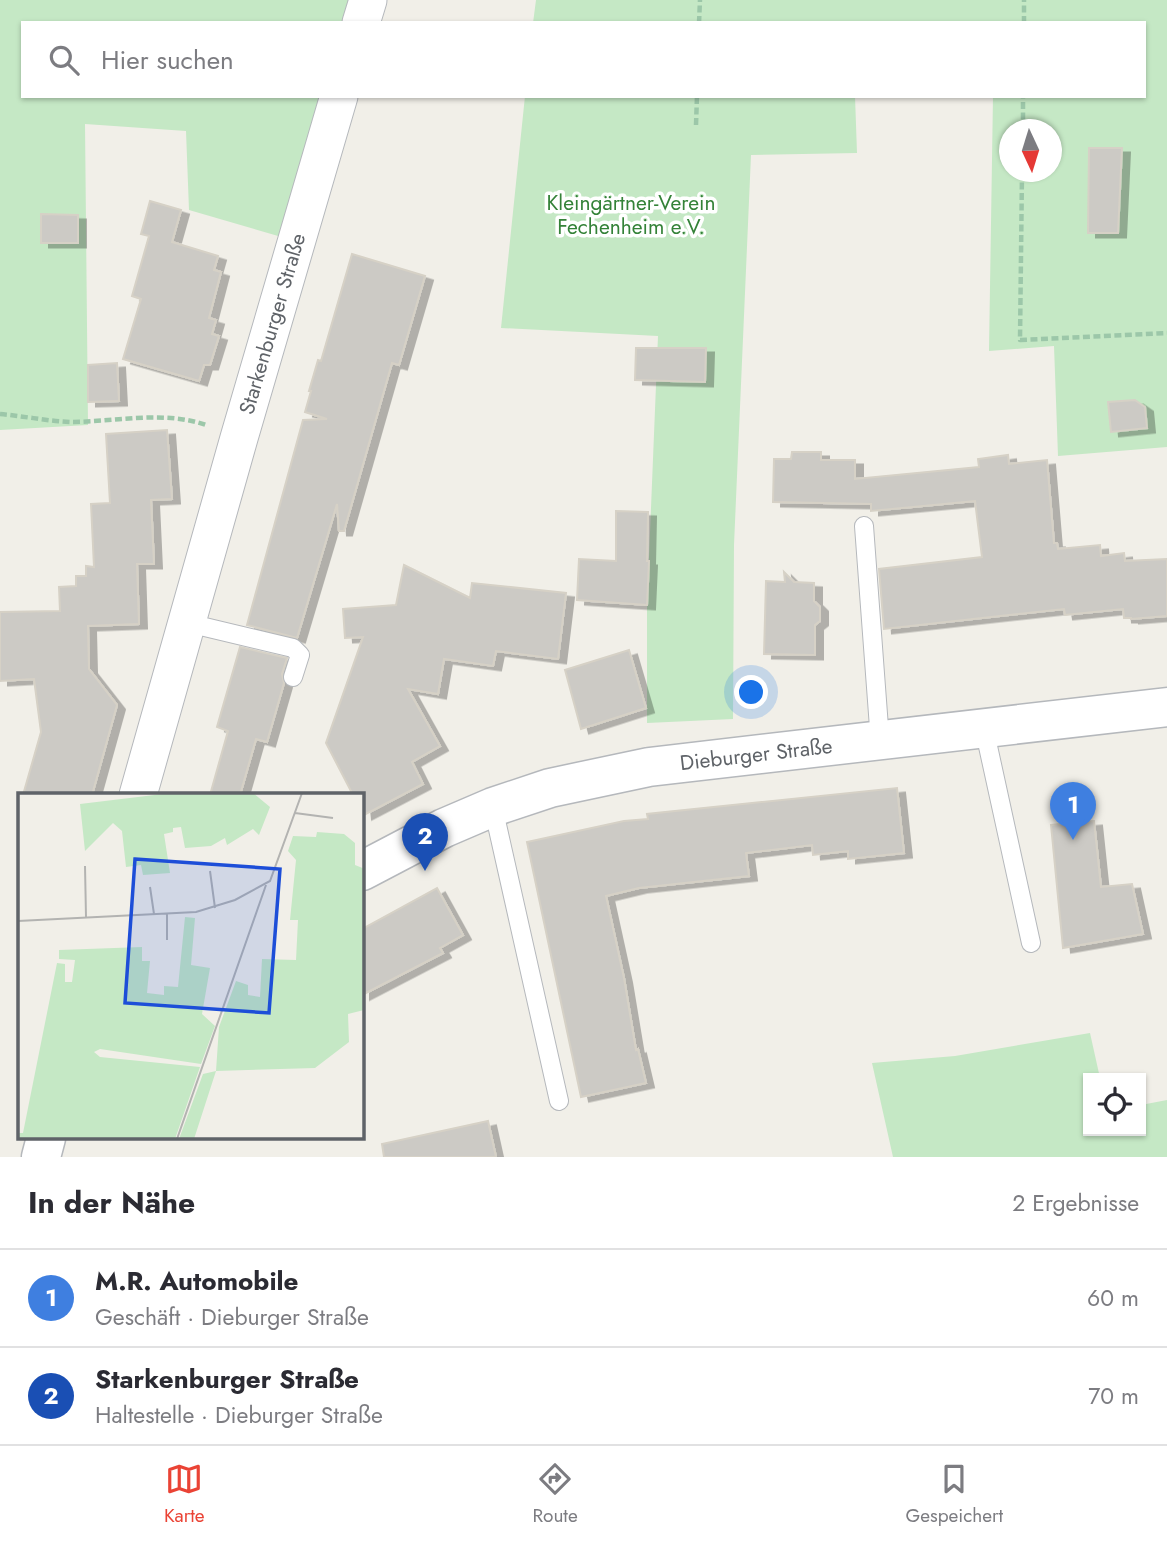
<!DOCTYPE html>
<html lang="de">
<meta charset="utf-8">
<style>
body{margin:0;font-family:Jost,sans-serif;background:#f7f7f7;color:#2b2b33}
.controls{position:absolute;right:21px;bottom:21px;display:grid;overflow:hidden;border-radius:0px;box-shadow:0 2px 5px #0004}
.controls button{width:63px;height:63px;display:grid;place-items:center;padding:0;border:0;border-bottom:2px solid #e1e1e2;background:#fff;color:#2b2b33;font:35px sans-serif}
.compass{position:absolute;left:999px;top:119px;width:63px;height:63px;border-radius:50%;background:#fff;box-shadow:0 2px 5px #0004;rotate:176deg}
.you{position:absolute;left:752px;top:693px;width:24px;height:24px;margin:-18px;border:5px solid #fff;border-radius:50%;background:#1a73e8;box-shadow:0 0 0 10px #1a73e833}
.badge{display:grid;place-items:center;width:46px;height:46px;border-radius:50%;background:#ea4335;color:#fff;font-size:23px;font-weight:700}
.pin{position:absolute;translate:-50% -58px;filter:drop-shadow(0 2px 4px #0008)}
.pin::after{content:'';position:absolute;top:37px;width:24px;height:21px;background:inherit;clip-path:polygon(0 0,100% 0,50% 100%)}
.list{margin:0;padding:0;list-style:none}
h2{display:flex;justify-content:space-between;align-items:center;height:91px;margin:0;padding:0 28px;font-size:30px}
h2 small{font-size:23px;font-weight:400;color:#7c7c81}
.list li{display:grid;grid-template-columns:46px 1fr auto;gap:21px;align-items:center;box-sizing:border-box;height:98px;padding:0 28px;border-top:2px solid #e1e1e2}
.list b{display:block;font-size:26px;white-space:nowrap}
.list p{margin:0;font-size:23px;white-space:nowrap;color:#7c7c81}
.list em{font-size:23px;font-style:normal;color:#7c7c81}
.icon{flex:none;width:38px;height:38px;fill:none;stroke:currentColor;stroke-width:2;stroke-linecap:round;stroke-linejoin:round}
.map{position:relative;flex:none;width:1167px;height:1157px;overflow:hidden}
.search{position:absolute;background:#fff;box-shadow:0 2px 5px #0004;left:21px;right:21px;top:21px;height:77px;display:flex;align-items:center;gap:18px;box-sizing:border-box;padding:0 24px;border-radius:0px;color:#7c7c81;font-size:26px}
.sheet{height:287px;background:#fff}
nav{display:flex;justify-content:space-around;align-items:center;box-sizing:border-box;height:98px;border-top:2px solid #e1e1e2;background:#fff;font-size:19px;color:#7c7c81}
nav a{display:grid;justify-items:center;gap:4px}
nav .on{color:#ea4335}
.map>svg:first-child{display:block}
</style>
<div class="map">
<svg width="1167" height="1157" viewBox="0 0 1167 1157">
<defs>
<filter id="shadow"><feDropShadow dx="8" dy="4.5" stdDeviation="0" flood-color="#0004"/></filter>
</defs>
<rect width="100%" height="100%" fill="#f1efe8"/>
<path fill="#c5e8c5" fill-rule="evenodd" d="M 0,0 L 353,0 L 347,23 L 23,23 L 23,96 L 326,96 L 285,238 L 189,210 L 186,131 L 85,124 L 88,425 L 0,430 Z
M 536,0 L 1167,0 L 1167,447 L 1058,456 L 1054,346 L 989,351 L 993,96 L 1144,96 L 1144,23 L 533,23 ZM 1010,130 L 1052,130 L 1052,172 L 1010,172 Z
M 525,96 L 855,96 L 857,153 L 751,155 L 734,545 L 733,719 L 647,723 L 647,606 L 658,336 L 501,328 Z
M 1090,1033 L 1100,1078 L 1088,1078 L 1088,1131 L 1141,1131 L 1141,1105 L 1167,1100 L 1167,1157 L 893,1157 L 872,1063 L 955,1056 Z"/>
<path fill="#cccac5" stroke="#d6d1c6" stroke-width="2" filter="url(#shadow)" d="M 1089,148 L 1122,148 L 1118,233 L 1088,233 Z
M 150,201 L 181,210 L 172,242 L 218,256 L 214,270 L 221,272 L 209,318 L 216,320 L 212,334 L 219,336 L 210,365 L 204,365 L 199,381 L 123,359 L 141,299 L 132,296 L 149,236 L 141,234 Z
M 41,214 L 78,215 L 78,243 L 41,243 Z
M 352,254 L 425,276 L 399,365 L 392,363 L 344,531 L 339,531 L 337,504 L 297,638 L 247,625 L 303,420 L 327,419 L 305,412 L 311,391 L 309,391 L 318,360 L 321,361 Z
M 636,348 L 706,348 L 705,382 L 635,380 Z
M 117,363 L 119,401 L 88,402 L 88,365 Z
M 1135,400 L 1145,407 L 1147,428 L 1111,432 L 1108,402 Z
M 167,430 L 172,499 L 151,500 L 154,564 L 137,564 L 139,624 L 88,626 L 89,669 L 117,705 L 92,795 L 23,795 L 41,732 L 34,679 L 0,681 L 0,612 L 60,611 L 59,587 L 76,586 L 76,576 L 86,576 L 86,566 L 94,567 L 91,504 L 110,503 L 106,434 Z
M 792,452 L 821,452 L 821,460 L 855,460 L 855,479 L 979,467 L 978,459 L 1008,455 L 1009,464 L 1047,460 L 1054,543 L 1057,543 L 1058,549 L 1100,545 L 1101,556 L 1124,553 L 1125,561 L 1167,559 L 1167,616 L 1131,619 L 1131,618 L 1124,618 L 1123,609 L 1065,615 L 1064,609 L 884,629 L 879,569 L 982,557 L 975,501 L 871,511 L 871,504 L 773,502 L 774,459 L 791,459 Z
M 616,511 L 648,512 L 647,561 L 649,561 L 647,605 L 577,600 L 579,559 L 616,561 Z
M 404,565 L 470,598 L 472,583 L 566,593 L 558,659 L 496,651 L 493,666 L 444,659 L 438,694 L 408,689 L 440,746 L 412,762 L 423,784 L 364,815 L 362,795 L 353,795 L 326,743 L 363,637 L 345,638 L 343,609 L 396,605 Z
M 784,572 L 794,582 L 814,583 L 814,601 L 820,607 L 820,621 L 815,625 L 815,655 L 764,654 L 766,581 L 785,582 Z
M 240,647 L 287,658 L 282,674 L 284,683 L 267,742 L 256,739 L 240,795 L 210,795 L 228,731 L 217,727 Z
M 629,650 L 646,708 L 581,729 L 565,670 Z
M 897,788 L 904,853 L 848,859 L 848,851 L 813,855 L 812,845 L 746,853 L 749,876 L 639,888 L 606,896 L 624,978 L 636,1050 L 638,1049 L 646,1083 L 581,1097 L 527,842 L 624,821 L 648,819 L 647,814 Z
M 1094,821 L 1101,887 L 1132,884 L 1143,934 L 1063,948 L 1051,825 Z
M 437,888 L 463,935 L 440,948 L 443,953 L 362,995 L 362,929 Z
M 488,1121 L 496,1157 L 384,1157 L 382,1144 Z"/>
<g fill="none" stroke-linecap="round" stroke-linejoin="round">
<g stroke="#b5b8bc" stroke-width="20">
<path id="service" d="M 864,526 L 880,741
M 188,623 L 293,648 L 300,655 L 293,677
M 984,728 L 1031,943
M 493,807 L 559,1101"/>
</g>
<g stroke="#b5b8bc" stroke-width="39">
<g id="minor">
<path d="M 361,23 L 368,0"/>
<path id="s1" d="M 138,795 L 239,438 L 339,96"/>
</g>
</g>
<g stroke="#b5b8bc" stroke-width="41">
<g id="tertiary">
<path id="s2" d="M 362,871 L 444,828 L 493,807 L 550,788 L 649,767 L 1167,707"/>
<path d="M 41,1157 L 46,1138"/>
</g>
</g>
<path stroke="#9cc7a9" stroke-width="4.5" stroke-dasharray="7 3.5" stroke-linecap="butt" d="M 699,23 L 700,0
M 1024,23 L 1024,0
M 696,125 L 697,96
M 1023,130 L 1023,96
M 1022,172 L 1020,340 L 1167,333
M 0,414 C 23,416 47,421 70,422 C 115,422 163,410 206,425"/>
<use href="#service" stroke="#fff" stroke-width="18"/>
<use href="#minor" stroke="#fff" stroke-width="37"/>
<use href="#tertiary" stroke="#fff" stroke-width="38"/>
</g>
<g text-anchor="middle" stroke-width="7" stroke-linejoin="round" paint-order="stroke">
<g font-size="21" fill="#348238" stroke="#fff">
<text x="631" y="210">Kleingärtner-Verein<tspan x="631" dy="24">Fechenheim e.V.</tspan></text>
</g>
<g font-size="21" fill="#5f6368" stroke="#fff">
<text dy="7" stroke="none"><textPath href="#s1" startOffset="490">Starkenburger Straße</textPath></text>
<text dy="7" stroke="none"><textPath href="#s2" startOffset="415">Dieburger Straße</textPath></text>
</g>
</g>
<g transform="translate(18 793)">
<rect width="346" height="346" fill="#f1efe8"/>
<path d="M 153,0 L 235,0 L 252,14 L 241,42 L 235,36 L 209,52 L 207,45 L 193,53 L 167,55 L 163,34 L 155,35 L 155,39 L 146,41 L 152,80 L 125,82 L 123,72 L 108,74 L 104,38 L 95,30 L 67,58 L 62,11 ZM 299,39 L 326,41 L 337,50 L 337,72 L 347,76 L 346,217 L 330,221 L 331,249 L 297,275 L 198,278 L 176,346 L 161,346 L 185,281 L 198,278 L 201,234 L 218,188 L 230,192 L 230,202 L 242,204 L 244,166 L 278,167 L 280,127 L 272,127 L 278,67 L 270,58 L 275,43 L 298,44 ZM 167,124 L 177,125 L 173,172 L 192,175 L 184,221 L 197,233 L 183,271 L 82,256 L 76,259 L 82,264 L 182,274 L 157,346 L 0,346 L 0,340 L 5,340 L 39,170 L 47,171 L 47,189 L 54,189 L 57,167 L 41,166 L 41,157 L 124,154 L 124,168 L 132,168 L 129,200 L 146,202 L 146,193 L 160,194 Z" fill="#c5e8c5"/>
<path fill="none" stroke="#b3b3b1" stroke-width="2" d="M 277,20 L 315,25M 67,73 L 68,124M 192,78 L 197,115M 132,94 L 136,121M 149,120 L 149,147M 0,128 L 178,119 L 217,107 L 252,88 L 284,0M 159,346 L 248,92"/>
<path fill="#1d4ed8" fill-opacity="0.15" stroke="#1d4ed8" stroke-width="3.5" d="M 117,66 L 262,76 L 251,220 L 107,210 Z"/>
<rect width="346" height="346" fill="none" stroke="#5f6368" stroke-width="3.5"/>
</g>
</svg>
<div class="controls">
<button><svg class="icon" aria-label="locate" viewBox="0 0 24 24"><circle cx="12" cy="12" r="6"/><path d="M12 2v4M12 18v4M2 12h4M18 12h4"/></svg></button>
</div>
<svg class="compass" viewBox="-18 -18 36 36"><path d="M0-13l5 13h-10z" fill="#e53935"/><path d="M0 13l5-13h-10z" fill="#7c7c81"/></svg>
<div class="you"></div>
<div class="pin badge" style="left:1073px;top:840px;background:#3f7fe0">1</div>
<div class="pin badge" style="left:425px;top:871px;background:#1a4fb4">2</div>
<div class="search"><svg class="icon" aria-label="search" viewBox="0 0 24 24"><circle cx="10" cy="10" r="6"/><path d="M15 15l6 6"/></svg>Hier suchen</div>
</div>
<section class="sheet">
<h2>In der Nähe<small>2 Ergebnisse</small></h2>
<ul class="list">
<li><span class="badge" style="background:#3f7fe0">1</span><div><b>M.R. Automobile</b><p>Geschäft · Dieburger Straße</p></div><em>60 m</em></li>
<li><span class="badge" style="background:#1a4fb4">2</span><div><b>Starkenburger Straße</b><p>Haltestelle · Dieburger Straße</p></div><em>70 m</em></li>
</ul>
</section>
<nav>
<a class="on"><svg class="icon" aria-label="map" viewBox="0 0 24 24"><path d="M3 6l6-2 6 2 6-2v14l-6 2-6-2-6 2zM9 4v14M15 6v14"/></svg>Karte</a>
<a><svg class="icon" aria-label="directions" viewBox="0 0 24 24"><path d="M12 3l9 9-9 9-9-9zM9 14v-3h6M13 9l2 2-2 2"/></svg>Route</a>
<a><svg class="icon" aria-label="saved" viewBox="0 0 24 24"><path d="M7 4h10v16l-5-4-5 4z"/></svg>Gespeichert</a>
</nav>
